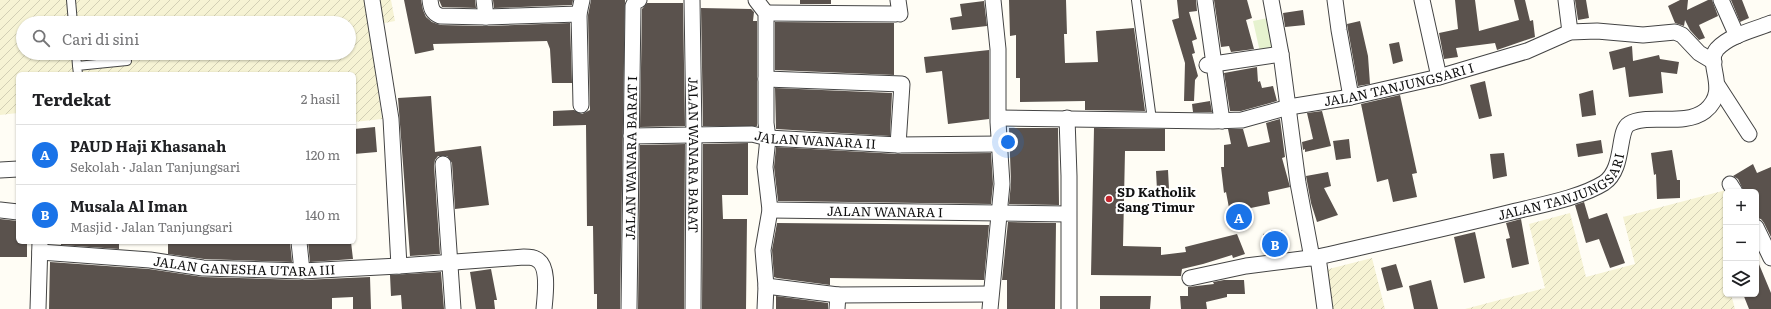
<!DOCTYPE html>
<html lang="id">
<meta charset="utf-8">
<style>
body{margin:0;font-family:Literata,serif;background:#f6f6f6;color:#202124}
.controls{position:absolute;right:12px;bottom:12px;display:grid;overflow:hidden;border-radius:6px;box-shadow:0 1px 3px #0004}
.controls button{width:36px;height:36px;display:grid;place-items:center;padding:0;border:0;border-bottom:1px solid #e0e0e0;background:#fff;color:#202124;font:20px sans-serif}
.you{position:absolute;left:1008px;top:142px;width:14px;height:14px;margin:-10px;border:3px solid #fff;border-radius:50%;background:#1a73e8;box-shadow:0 0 0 6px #1a73e833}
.badge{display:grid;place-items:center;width:26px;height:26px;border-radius:50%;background:#1a73e8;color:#fff;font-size:13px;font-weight:700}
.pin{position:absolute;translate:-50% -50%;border:2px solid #fff;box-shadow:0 1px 4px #0006}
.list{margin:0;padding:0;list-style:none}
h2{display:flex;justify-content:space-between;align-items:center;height:52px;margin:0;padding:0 16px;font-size:17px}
h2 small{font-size:13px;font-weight:400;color:#757577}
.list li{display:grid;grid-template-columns:26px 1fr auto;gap:12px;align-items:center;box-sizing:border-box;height:60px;padding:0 16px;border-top:1px solid #e0e0e0}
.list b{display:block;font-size:15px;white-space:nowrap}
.list p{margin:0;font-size:13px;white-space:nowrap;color:#757577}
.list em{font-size:13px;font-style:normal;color:#757577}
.icon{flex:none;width:22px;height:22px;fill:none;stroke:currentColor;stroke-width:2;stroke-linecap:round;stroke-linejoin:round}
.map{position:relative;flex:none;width:1771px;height:309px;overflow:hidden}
.search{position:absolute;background:#fff;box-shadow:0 1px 3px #0004;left:16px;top:16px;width:340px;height:44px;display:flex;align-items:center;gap:10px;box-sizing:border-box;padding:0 14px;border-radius:22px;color:#757577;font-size:15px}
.panel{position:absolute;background:#fff;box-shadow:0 1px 3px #0004;left:16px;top:72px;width:340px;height:172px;border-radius:6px}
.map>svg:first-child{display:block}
</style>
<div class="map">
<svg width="1771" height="309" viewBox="0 0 1771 309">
<defs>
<pattern id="farmland-furrows" width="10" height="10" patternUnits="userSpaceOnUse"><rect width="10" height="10" fill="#f6f3d4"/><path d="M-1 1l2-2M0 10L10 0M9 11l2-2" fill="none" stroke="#d2cfb5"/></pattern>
</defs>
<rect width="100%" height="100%" fill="#fffdf5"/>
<path fill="url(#farmland-furrows)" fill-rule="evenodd" d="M 0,0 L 391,0 L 395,21 L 369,26 L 382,119 L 354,122 L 354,74 L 349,73 L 18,74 L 18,113 L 0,115 ZM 23,23 L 349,23 L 349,53 L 23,53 Z
M 1730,189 L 1731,192 L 1726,192 L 1726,268 L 1724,269 L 1726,294 L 1731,294 L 1735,309 L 1465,309 L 1545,288 L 1529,224 L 1570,213 L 1586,277 L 1635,264 L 1623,217 Z
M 1372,258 L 1385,309 L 1330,309 L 1321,271 Z"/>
<path fill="#e6f2cf" d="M 1268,18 L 1275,49 L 1260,52 L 1253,21 Z"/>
<path fill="#5a524d" d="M 404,0 L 421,0 L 423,10 L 426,17 L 432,22 L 440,25 L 486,26 L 570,23 L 572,83 L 552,83 L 550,49 L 547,41 L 433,44 L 434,50 L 415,54 Z
M 439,0 L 475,0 L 476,8 L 442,7 Z
M 493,0 L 573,0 L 572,5 L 494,8 Z
M 591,0 L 625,0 L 620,309 L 597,309 L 597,294 L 594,294 L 593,226 L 587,226 L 586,125 L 553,126 L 553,111 L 574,110 L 582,114 L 590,110 L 588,15 Z
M 800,0 L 831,0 L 831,4 L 800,4 Z
M 1009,0 L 1066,0 L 1067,34 L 1064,34 L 1065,63 L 1098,62 L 1096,31 L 1134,28 L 1145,111 L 1085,110 L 1085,101 L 1020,102 L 1020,78 L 1016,78 L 1016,35 L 1010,36 Z
M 1177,0 L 1196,0 L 1197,11 L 1189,12 L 1197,39 L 1192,41 L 1195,53 L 1192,54 L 1198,76 L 1195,80 L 1194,101 L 1184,101 L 1185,63 L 1172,20 L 1179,18 Z
M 1214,0 L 1247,0 L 1252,18 L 1246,20 L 1254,49 L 1231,52 L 1229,46 L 1221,47 Z
M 1455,0 L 1475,0 L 1479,31 L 1519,20 L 1514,0 L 1525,0 L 1530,21 L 1533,20 L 1535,37 L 1497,50 L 1495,43 L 1456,48 L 1458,57 L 1444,59 L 1439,33 L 1458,29 Z
M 1575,0 L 1586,0 L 1589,18 L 1578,20 Z
M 1680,0 L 1688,0 L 1687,10 L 1708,0 L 1712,0 L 1718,16 L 1699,25 L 1705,38 L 1699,40 L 1690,30 L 1685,20 L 1684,26 L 1675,23 L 1668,6 Z
M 1731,0 L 1742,0 L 1749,18 L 1740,22 Z
M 984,1 L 987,26 L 952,30 L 950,18 L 962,16 L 960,4 Z
M 647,3 L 683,3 L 685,126 L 640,127 L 642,9 Z
M 701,8 L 751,9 L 754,12 L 753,21 L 757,21 L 757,126 L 703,126 Z
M 1303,10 L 1305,25 L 1285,27 L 1283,13 Z
M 1360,21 L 1368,56 L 1370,84 L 1358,86 L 1347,24 Z
M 775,22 L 894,23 L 894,75 L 775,70 Z
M 1399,42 L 1403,61 L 1393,64 L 1389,44 Z
M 1632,46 L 1633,61 L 1659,55 L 1660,59 L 1679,62 L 1677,74 L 1661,72 L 1663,93 L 1629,97 L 1625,67 L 1613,70 L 1609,52 Z
M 989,50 L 989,119 L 948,124 L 942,71 L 926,73 L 924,57 Z
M 1257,67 L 1258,82 L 1260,81 L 1262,88 L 1273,86 L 1277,101 L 1241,111 L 1230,111 L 1224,73 Z
M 1485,81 L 1492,116 L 1479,119 L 1470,85 Z
M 775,88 L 892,93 L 890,136 L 776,129 Z
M 1593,90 L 1596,115 L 1582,117 L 1579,94 Z
M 1400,95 L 1417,173 L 1412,174 L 1417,197 L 1393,202 L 1388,179 L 1377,182 L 1361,104 Z
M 431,96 L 435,152 L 481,146 L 489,205 L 455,209 L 452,163 L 447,156 L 438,156 L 435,160 L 434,165 L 440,254 L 410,256 L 398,98 Z
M 1210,101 L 1212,112 L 1193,112 L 1192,104 Z
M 1322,111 L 1331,146 L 1305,152 L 1305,149 L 1303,150 L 1302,142 L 1313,139 L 1307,113 Z
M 1280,119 L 1285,157 L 1282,158 L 1290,187 L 1268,192 L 1270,204 L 1246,209 L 1250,226 L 1233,229 L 1226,192 L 1224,193 L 1221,167 L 1224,167 L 1224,145 L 1231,144 L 1228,129 L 1243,129 L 1248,147 L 1270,142 L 1266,123 Z
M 375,127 L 377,152 L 354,154 L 354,129 Z
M 1009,128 L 1058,128 L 1059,205 L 1009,204 L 1011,183 Z
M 1094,128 L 1165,129 L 1165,151 L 1125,151 L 1123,246 L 1161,247 L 1161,255 L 1186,252 L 1185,247 L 1237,234 L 1245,254 L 1233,258 L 1232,255 L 1203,264 L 1182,269 L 1181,276 L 1091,275 Z
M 1349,139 L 1351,158 L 1336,160 L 1333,141 Z
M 1601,140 L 1603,153 L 1578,157 L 1576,144 Z
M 748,143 L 748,195 L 722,195 L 723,219 L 747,219 L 746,309 L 702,309 L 703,144 Z
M 685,144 L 684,309 L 638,309 L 640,145 Z
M 776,147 L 898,154 L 991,153 L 993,184 L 991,204 L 778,201 L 774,167 Z
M 1672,150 L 1677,180 L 1680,180 L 1680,198 L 1657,199 L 1656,174 L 1654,175 L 1651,153 Z
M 1504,153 L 1507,176 L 1493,179 L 1490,154 Z
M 1753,164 L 1757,173 L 1771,167 L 1771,237 L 1764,223 L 1761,219 L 1756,218 L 1756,192 L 1744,192 L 1738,179 L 1733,176 Z
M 1168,170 L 1169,189 L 1157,190 L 1156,171 Z
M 1328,172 L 1331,186 L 1324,188 L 1338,215 L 1317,222 L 1311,203 L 1306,176 Z
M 1584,202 L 1589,219 L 1607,213 L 1625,263 L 1610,268 L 1599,239 L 1586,243 L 1575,205 Z
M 0,219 L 18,221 L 18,242 L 27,242 L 27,257 L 0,257 Z
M 1521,219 L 1529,264 L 1512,268 L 1506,239 L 1510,238 L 1506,223 Z
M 1008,222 L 1056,223 L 1055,309 L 1007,309 L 1007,280 L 1002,280 Z
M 777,223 L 989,225 L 984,280 L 830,278 L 830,285 L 777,278 L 774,277 L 772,250 Z
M 1282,230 L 1287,252 L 1267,254 L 1263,234 Z
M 1475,232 L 1485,278 L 1464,283 L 1454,237 Z
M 61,242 L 119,242 L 119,249 L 61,245 Z
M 168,242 L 290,242 L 292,262 L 204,259 L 168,254 Z
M 308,242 L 351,242 L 353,259 L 310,262 Z
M 1756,257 L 1771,293 L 1771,309 L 1749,309 L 1743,294 L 1756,294 Z
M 50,262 L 149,269 L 203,277 L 302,280 L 370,277 L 371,309 L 353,309 L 353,297 L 332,298 L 332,309 L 49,309 Z
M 1396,264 L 1403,287 L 1387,291 L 1381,268 Z
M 491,269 L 497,300 L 494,300 L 495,309 L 476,309 L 470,272 Z
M 441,272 L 444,309 L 402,309 L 401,295 L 391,296 L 390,275 Z
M 1224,280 L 1244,280 L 1245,294 L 1227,294 L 1227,297 L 1206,302 L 1207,309 L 1181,309 L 1180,296 L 1188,296 L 1188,287 L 1214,284 L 1213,282 Z
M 1431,280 L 1438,309 L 1414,309 L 1409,286 Z
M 776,296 L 828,303 L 828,309 L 776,309 Z
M 1100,296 L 1151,296 L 1150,309 L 1100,309 Z"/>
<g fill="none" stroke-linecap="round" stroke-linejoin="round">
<g stroke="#444" stroke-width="10">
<path id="lane" d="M 71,0 L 73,23
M 1136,0 L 1152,120
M 76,53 L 77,66 L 127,61
M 77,66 L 78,74"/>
</g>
<g stroke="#444" stroke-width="17">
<g id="street">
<path d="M 372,0 L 391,119 L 399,266"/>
<path d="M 430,0 C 431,8 432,13 440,16 L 486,17 L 579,14"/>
<path d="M 484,0 L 486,17"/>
<path id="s1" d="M 692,0 L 694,135 L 693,309"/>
<path d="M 756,0 L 766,13 L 766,123 L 768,138 L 765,167 L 770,210 L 763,250 L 766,286 L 765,309"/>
<path d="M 898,0 L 900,14"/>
<path d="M 1205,0 L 1222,121"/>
<path d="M 1271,0 L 1281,54 L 1298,183 L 1312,258"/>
<path d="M 1335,0 L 1339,30 L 1351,97"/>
<path d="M 1422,0 L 1439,77"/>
<path d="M 1566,0 L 1570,32"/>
<path d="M 1721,0 L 1737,36"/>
<path d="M 766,13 L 896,14"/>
<path d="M 1207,65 L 1281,54"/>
<path d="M 766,79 L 902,84 L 898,145"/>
<path d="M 1718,86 L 1749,134"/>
<path d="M 581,105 L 579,14 L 582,0"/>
<path id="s2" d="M 999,118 L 1213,121 L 1242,120 L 1289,107 L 1351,97 L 1439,77 L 1527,51 L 1570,32 L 1597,31 L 1643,35 L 1675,32 L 1682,35 L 1699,53 L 1714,62"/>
<path d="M 1067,118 L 1069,176 L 1069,309"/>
<path id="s3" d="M 631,136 L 752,134 L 768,138 L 898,145 L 1000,144"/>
<path d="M 443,164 L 453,309"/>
<path d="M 0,170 L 18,169"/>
<path d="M 1730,184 L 1735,192"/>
<path d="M 0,210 L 18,212"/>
<path id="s4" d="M 770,210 L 1068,214"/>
<path d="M 1756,227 L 1771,258"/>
<path d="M 299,242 L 302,271"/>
<path id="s5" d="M 40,252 L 150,260 L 203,268 L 302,271 L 399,266 L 524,257 C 527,257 533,257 536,259 C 550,265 545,296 544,309"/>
<path d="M 1190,278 L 1246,266 L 1318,257"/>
<path d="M 766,286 L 838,295 L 990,294"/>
<path d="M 38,309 L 40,242"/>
<path id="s6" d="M 629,309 L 633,6 L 635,2 L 639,0"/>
<path d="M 837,309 L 838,295"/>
<path d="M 990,309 L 1002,184 L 998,122 L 998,49 L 993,0"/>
<path id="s7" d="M 1325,309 L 1318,257 C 1383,242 1448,228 1512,212 C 1540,205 1580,198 1604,183 C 1625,169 1617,131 1629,124 C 1647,113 1684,127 1705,111 C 1731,90 1704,64 1717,49 C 1730,35 1754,30 1771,23"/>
</g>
</g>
<use href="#lane" stroke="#fff" stroke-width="8"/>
<use href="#street" stroke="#fff" stroke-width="15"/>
</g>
<circle fill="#c4262e" stroke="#fff" stroke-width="1.5" cx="1109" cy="199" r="4"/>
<g text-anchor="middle" stroke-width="4" stroke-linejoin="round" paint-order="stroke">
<g font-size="13" fill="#111" stroke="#fff">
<text dy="5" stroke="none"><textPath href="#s2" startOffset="404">JALAN TANJUNGSARI I</textPath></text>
<text dy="5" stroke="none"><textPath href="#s3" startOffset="185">JALAN WANARA II</textPath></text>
<text dy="5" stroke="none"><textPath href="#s1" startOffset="155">JALAN WANARA BARAT</textPath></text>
<text dy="5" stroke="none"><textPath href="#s6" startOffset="151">JALAN WANARA BARAT I</textPath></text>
<text dy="5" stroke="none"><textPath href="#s7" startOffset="310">JALAN TANJUNGSARI</textPath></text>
<text dy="5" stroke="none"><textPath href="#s4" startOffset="115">JALAN WANARA I</textPath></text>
<text dy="5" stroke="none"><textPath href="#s5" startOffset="205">JALAN GANESHA UTARA III</textPath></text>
</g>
<g font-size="13" font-weight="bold" fill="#111" stroke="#fff" text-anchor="start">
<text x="1117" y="197">SD Katholik<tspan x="1117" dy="15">Sang Timur</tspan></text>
</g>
</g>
</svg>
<div class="controls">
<button>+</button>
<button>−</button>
<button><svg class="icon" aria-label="layers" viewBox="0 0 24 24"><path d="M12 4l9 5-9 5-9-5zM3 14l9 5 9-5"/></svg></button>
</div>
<div class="you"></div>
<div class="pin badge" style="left:1239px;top:217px">A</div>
<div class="pin badge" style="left:1275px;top:244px">B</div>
<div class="search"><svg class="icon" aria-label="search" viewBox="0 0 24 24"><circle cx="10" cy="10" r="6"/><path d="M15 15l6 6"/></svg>Cari di sini</div>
<section class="panel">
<h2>Terdekat<small>2 hasil</small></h2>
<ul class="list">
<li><span class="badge">A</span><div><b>PAUD Haji Khasanah</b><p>Sekolah · Jalan Tanjungsari</p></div><em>120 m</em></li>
<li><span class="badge">B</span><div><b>Musala Al Iman</b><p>Masjid · Jalan Tanjungsari</p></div><em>140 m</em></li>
</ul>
</section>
</div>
